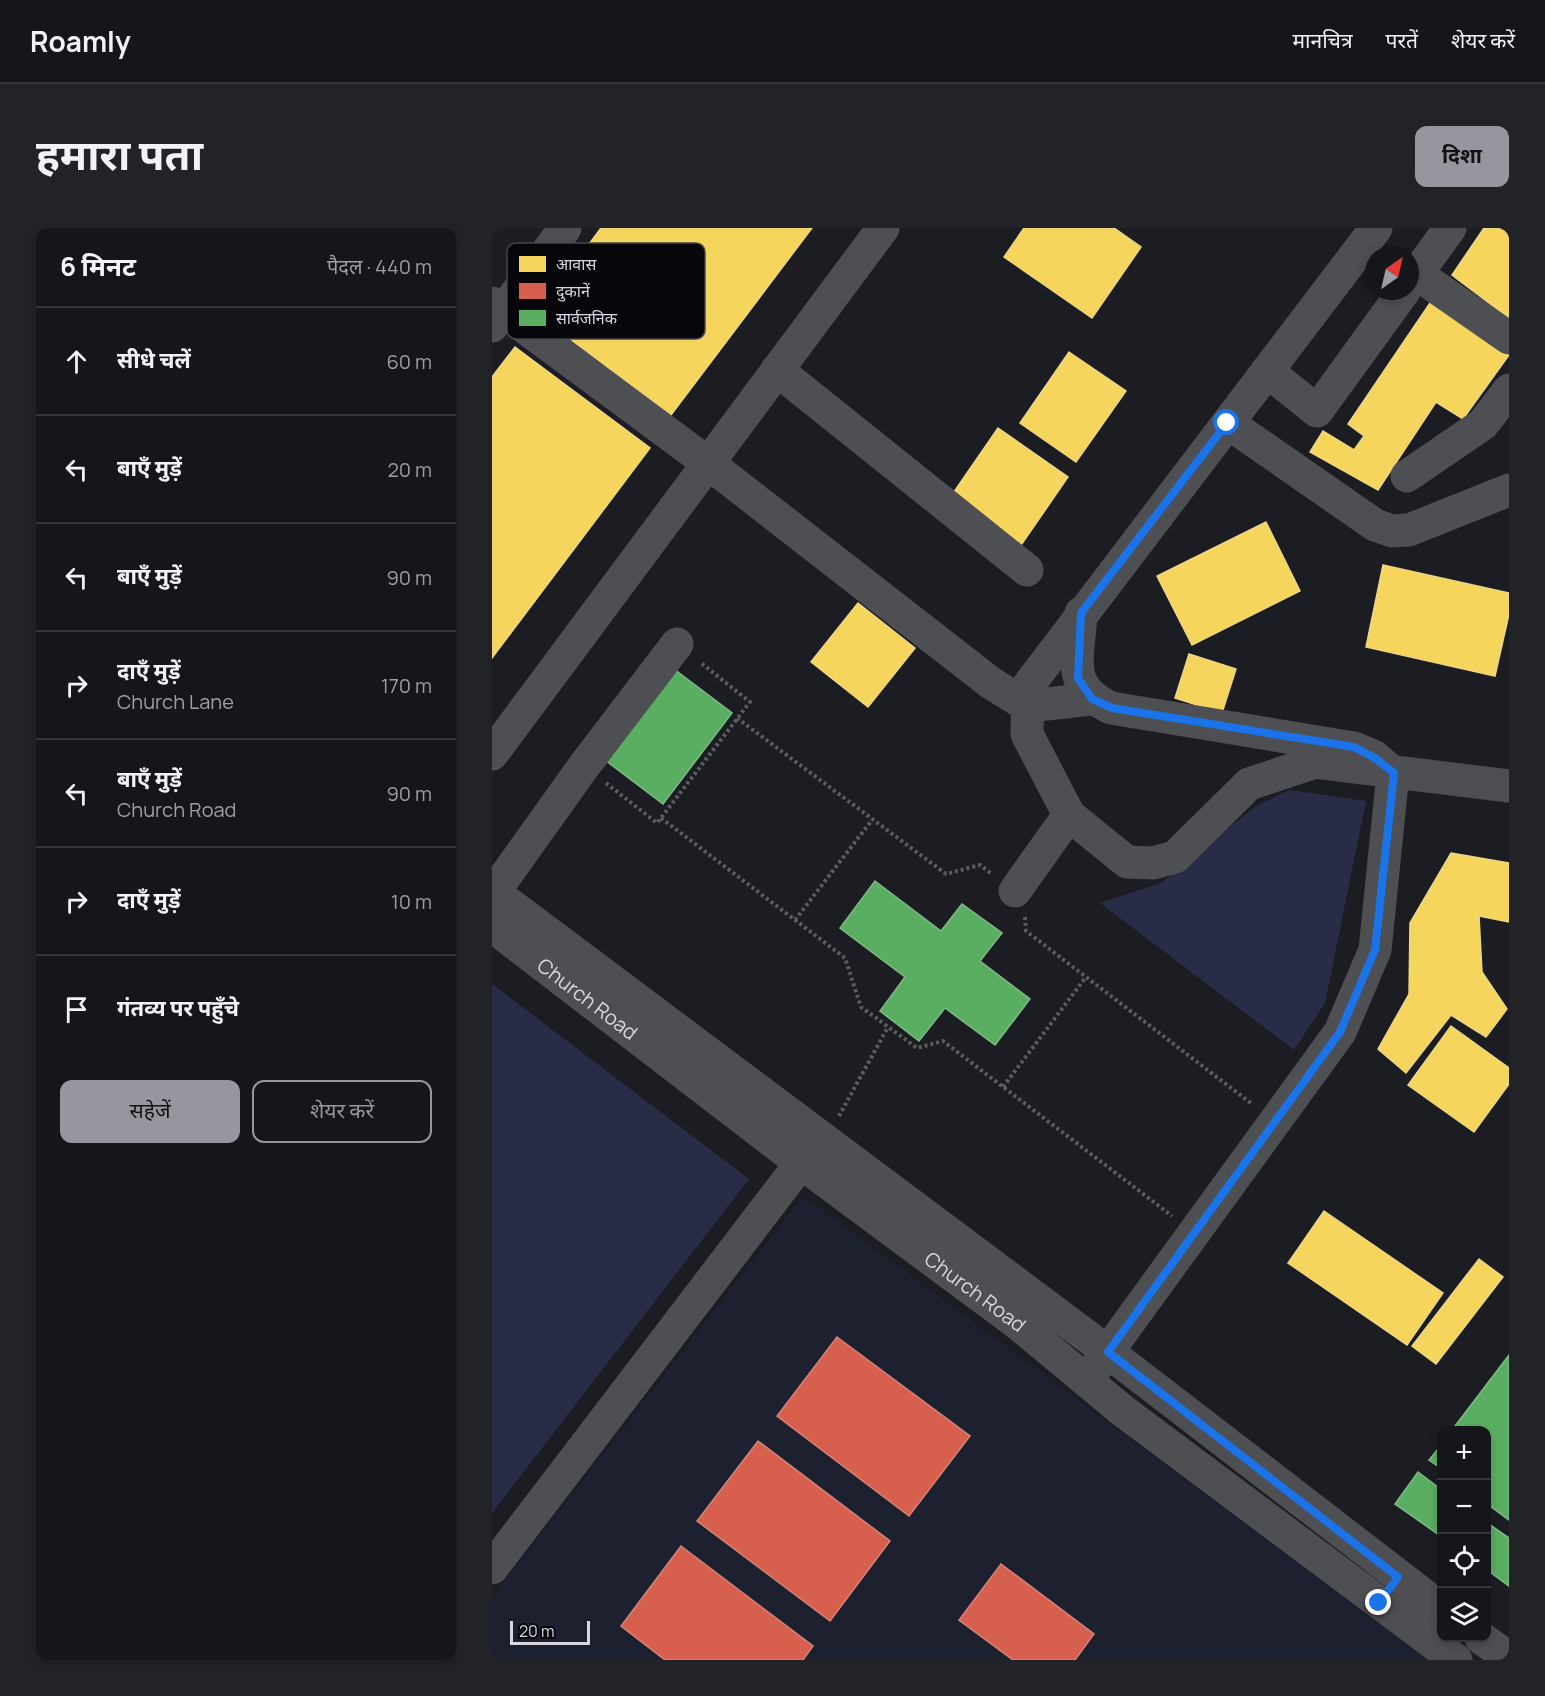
<!DOCTYPE html>
<html lang="hi">
<meta charset="utf-8">
<style>
body{margin:0;font-family:Manrope,"Noto Sans Devanagari",sans-serif;background:#222327;color:#f1f3f6}
.controls{position:absolute;right:18px;bottom:18px;display:grid;overflow:hidden;border-radius:12px;box-shadow:0 3px 9px #0003}
.controls button{width:54px;height:54px;display:grid;place-items:center;padding:0;border:0;border-bottom:2px solid #343539;background:#15161a;color:#f1f3f6;font:30px sans-serif}
.compass{position:absolute;left:873px;top:18px;width:54px;height:54px;border-radius:50%;background:#15161a;box-shadow:0 3px 9px #0003;rotate:34deg}
.scale{position:absolute;left:18px;bottom:15px;width:80px;box-sizing:border-box;padding-left:6px;border:3px solid #d7d8e0;border-top:0;font-size:16px;line-height:21px;white-space:nowrap;color:#d7d8e0;-webkit-text-stroke:4px #06060b;paint-order:stroke}
.stop{position:absolute;width:18px;height:18px;margin:-14px;border:4px solid #1a73e8;border-radius:50%;background:#fff}
.stop.end{background:#1a73e8;border-color:#fff;box-shadow:0 2px 6px #0008}
.list{margin:0;padding:0;list-style:none}
h2{display:flex;justify-content:space-between;align-items:center;height:78px;margin:0;padding:0 24px;font-size:26px}
h2 small{font-size:20px;font-weight:400;color:#9d9fa2}
.list li{display:grid;grid-template-columns:39px 1fr auto;gap:18px;align-items:center;box-sizing:border-box;height:108px;padding:0 24px;border-top:2px solid #343539}
.list b{display:block;font-size:22px;white-space:nowrap}
.list p{margin:0;font-size:20px;white-space:nowrap;color:#9d9fa2}
.list em{font-size:20px;font-style:normal;color:#9d9fa2}
.actions{display:flex;gap:12px;padding:18px 24px}
.actions a{flex:1;padding:14px 0;border:2px solid #96979e;border-radius:12px;text-align:center;font-size:21px;color:#96979e}
.actions .main{background:#96979e;color:#111}
.icon{flex:none;width:33px;height:33px;fill:none;stroke:currentColor;stroke-width:2;stroke-linecap:round;stroke-linejoin:round}
.map{position:relative;flex:none;width:1017px;height:1432px;overflow:hidden;border-radius:12px}
header{display:flex;align-items:center;gap:36px;box-sizing:border-box;height:84px;padding:0 30px;background:#15161a;border-bottom:2px solid #343539}
header strong{font-size:28px}
nav{display:flex;gap:33px;margin-inline-start:auto;font-size:21px}
.intro{display:flex;align-items:center;justify-content:space-between;box-sizing:border-box;height:144px;padding:0 36px}
h1{margin:0;font-size:42px}
.button{padding:15px 27px;border-radius:12px;background:#96979e;color:#111;font-size:21px;font-weight:700}
main{display:flex;gap:36px;padding:0 36px}
aside{flex:1;background:#15161a;border-radius:12px;box-shadow:0 3px 9px #0003}
.map>svg:first-child{display:block}
</style>
<header>
<strong>Roamly</strong>
<nav><a>मानचित्र</a><a>परतें</a><a>शेयर करें</a></nav>
</header>
<div class="intro"><h1>हमारा पता</h1><a class="button">दिशा</a></div>
<main>
<aside>
<h2>6 मिनट<small>पैदल · 440 m</small></h2>
<ul class="list">
<li><svg class="icon" aria-label="ahead" viewBox="0 0 24 24"><path d="M12 20V5M6 11l6-6 6 6"/></svg><div><b>सीधे चलें</b></div><em>60 m</em></li>
<li><svg class="icon" aria-label="left" viewBox="0 0 24 24"><path d="M17 20v-9H6M10 6l-5 5 5 5"/></svg><div><b>बाएँ मुड़ें</b></div><em>20 m</em></li>
<li><svg class="icon" aria-label="left" viewBox="0 0 24 24"><path d="M17 20v-9H6M10 6l-5 5 5 5"/></svg><div><b>बाएँ मुड़ें</b></div><em>90 m</em></li>
<li><svg class="icon" aria-label="right" viewBox="0 0 24 24"><path d="M7 20v-9h11M14 6l5 5-5 5"/></svg><div><b>दाएँ मुड़ें</b><p>Church Lane</p></div><em>170 m</em></li>
<li><svg class="icon" aria-label="left" viewBox="0 0 24 24"><path d="M17 20v-9H6M10 6l-5 5 5 5"/></svg><div><b>बाएँ मुड़ें</b><p>Church Road</p></div><em>90 m</em></li>
<li><svg class="icon" aria-label="right" viewBox="0 0 24 24"><path d="M7 20v-9h11M14 6l5 5-5 5"/></svg><div><b>दाएँ मुड़ें</b></div><em>10 m</em></li>
<li><svg class="icon" aria-label="arrive" viewBox="0 0 24 24"><path d="M6 21V4h12l-3 4 3 4H6"/></svg><div><b>गंतव्य पर पहुँचे</b></div></li>
</ul>
<div class="actions"><a class="main">सहेजें</a><a>शेयर करें</a></div>
</aside>
<div class="map">
<svg width="1017" height="1432" viewBox="0 0 1017 1432">
<rect width="100%" height="100%" fill="#1c1d23"/>
<path fill="#1d202f" d="M 311,968 L 937,1432 L 0,1432 L 0,1369 Z"/>
<path fill="#282c47" d="M 797,562 L 874,573 L 833,775 L 802,822 L 608,675 L 669,655 L 764,578 Z
M 0,756 L 257,951 L 0,1285 Z"/>
<path fill="#f6d55c" stroke="#edd684" stroke-width="1.5" d="M 109,0 L 320,0 L 179,187 L 45,86 Z
M 532,0 L 622,0 L 649,19 L 600,90 L 512,29 Z
M 992,0 L 1017,0 L 1017,90 L 960,47 Z
M 940,72 L 1017,124 L 1017,127 L 971,191 L 944,174 L 886,262 L 818,224 L 831,203 L 862,222 L 872,208 L 856,196 Z
M 23,119 L 158,220 L 0,430 L 0,149 Z
M 577,124 L 634,163 L 584,234 L 528,195 Z
M 506,200 L 576,249 L 527,320 L 457,271 Z
M 774,294 L 808,363 L 700,417 L 665,348 Z
M 891,337 L 1017,365 L 1017,386 L 1003,448 L 874,419 Z
M 366,375 L 423,420 L 376,479 L 319,434 Z
M 697,426 L 744,441 L 730,485 L 683,470 Z
M 959,625 L 1017,635 L 1017,694 L 987,688 L 990,744 L 1015,781 L 994,809 L 959,787 L 914,845 L 886,821 L 917,766 L 918,695 Z
M 959,798 L 1017,840 L 1017,856 L 982,904 L 916,857 Z
M 832,983 L 951,1065 L 915,1117 L 796,1035 Z
M 987,1031 L 1011,1049 L 944,1136 L 920,1118 Z"/>
<path fill="#d6604d" stroke="#d68479" stroke-width="1.5" d="M 345,1109 L 478,1208 L 417,1288 L 285,1188 Z
M 266,1213 L 398,1313 L 338,1393 L 205,1293 Z
M 189,1318 L 321,1418 L 311,1432 L 173,1432 L 129,1398 Z
M 509,1336 L 602,1406 L 583,1432 L 521,1432 L 467,1392 Z"/>
<path fill="#5aae61" stroke="#80bb87" stroke-width="1.5" d="M 178,438 L 240,485 L 171,576 L 109,529 Z
M 383,653 L 449,703 L 470,676 L 510,705 L 488,733 L 538,771 L 503,817 L 453,780 L 427,813 L 388,783 L 413,749 L 348,700 Z
M 1017,1127 L 1017,1292 L 994,1275 L 994,1202 L 960,1202 Z
M 950,1216 L 950,1241 L 937,1232 Z
M 926,1244 L 950,1262 L 950,1309 L 903,1276 Z
M 994,1294 L 1017,1310 L 1017,1358 L 994,1341 Z"/>
<g fill="none" stroke-linecap="round" stroke-linejoin="round">
<path stroke="#5c5c5e" stroke-width="4" stroke-dasharray="3 3" stroke-linecap="butt" d="M 245,490 L 454,646 L 488,637 L 500,646
M 114,555 L 165,595 L 258,474 L 209,435
M 169,590 L 353,730 L 369,779 L 425,820 L 451,813 L 680,988
M 533,689 L 534,703 L 760,876
M 303,692 L 380,592
M 511,859 L 594,749
M 347,888 L 396,799"/>
<g stroke="#4e4f52" stroke-width="33">
<path d="M 884,0 L 536,458 L 535,506 L 577,587 L 635,634 L 661,635 L 683,629 L 757,556 L 823,534 L 1017,558"/>
<path d="M 925,46 L 1017,110"/>
<path d="M 918,55 L 958,0"/>
<path d="M 0,75 L 216,235 L 499,455 L 536,478 L 600,471"/>
<path d="M 0,98 L 73,0"/>
<path d="M 285,142 L 535,342"/>
<path d="M 775,143 L 825,183 L 912,63"/>
<path d="M 736,195 L 883,297 L 900,303 L 917,302 L 1017,262"/>
<path d="M 915,248 L 991,196 L 1017,162"/>
<path d="M 589,385 C 587,430 572,458 619,480 L 862,520 L 883,529 L 901,545 L 883,722 L 848,804 L 603,1141"/>
<path d="M 0,526 L 391,0"/>
<path d="M 0,663 L 616,1124 L 950,1381"/>
<path d="M 523,663 L 577,587"/>
<path d="M 2,664 L 92,538 L 185,416"/>
<path id="s1" d="M 0,698 L 309,935 L 525,1095 L 631,1183 L 964,1432"/>
<path d="M 0,1340 L 309,935 L 325,920"/>
<path d="M 989,1410 L 1017,1430"/>
</g>
</g>
<g fill="none" stroke-linecap="round" stroke-linejoin="round">
<path stroke="#1a73e8" stroke-width="8" d="M 735,195 L 589,385 L 586,450 L 600,471 L 620,480 L 862,519 L 883,530 L 902,545 L 883,722 L 848,804 L 616,1124 L 906,1349 L 887,1375"/>
</g>
<g text-anchor="middle" stroke-width="6" stroke-linejoin="round" paint-order="stroke">
<g font-size="20" fill="#d7d8e0" stroke="#06060b">
<text dy="7" stroke="none"><textPath href="#s1" startOffset="120">Church Road</textPath></text>
<text dy="7" stroke="none"><textPath href="#s1" startOffset="606">Church Road</textPath></text>
</g>
</g>
<rect x="15" y="15" width="198" height="96" rx="9" fill="#06060b" stroke="#45454b" stroke-width="1.5"/>
<rect x="27" y="28" width="27" height="16" fill="#f6d55c"/>
<rect x="27" y="55" width="27" height="16" fill="#d6604d"/>
<rect x="27" y="82" width="27" height="16" fill="#5aae61"/>
<g font-size="16" fill="#d7d8e0">
<text x="64" y="42">आवास</text>
<text x="64" y="69">दुकानें</text>
<text x="64" y="96">सार्वजनिक</text>
</g>
</svg>
<div class="controls">
<button>+</button>
<button>−</button>
<button><svg class="icon" aria-label="locate" viewBox="0 0 24 24"><circle cx="12" cy="12" r="6"/><path d="M12 2v4M12 18v4M2 12h4M18 12h4"/></svg></button>
<button><svg class="icon" aria-label="layers" viewBox="0 0 24 24"><path d="M12 4l9 5-9 5-9-5zM3 14l9 5 9-5"/></svg></button>
</div>
<svg class="compass" viewBox="-18 -18 36 36"><path d="M0-13l5 13h-10z" fill="#e53935"/><path d="M0 13l5-13h-10z" fill="#9d9fa2"/></svg>
<div class="scale">20 m</div>
<div class="stop" style="left:735px;top:195px"></div>
<div class="stop end" style="left:887px;top:1375px"></div>
</div>
</main>
